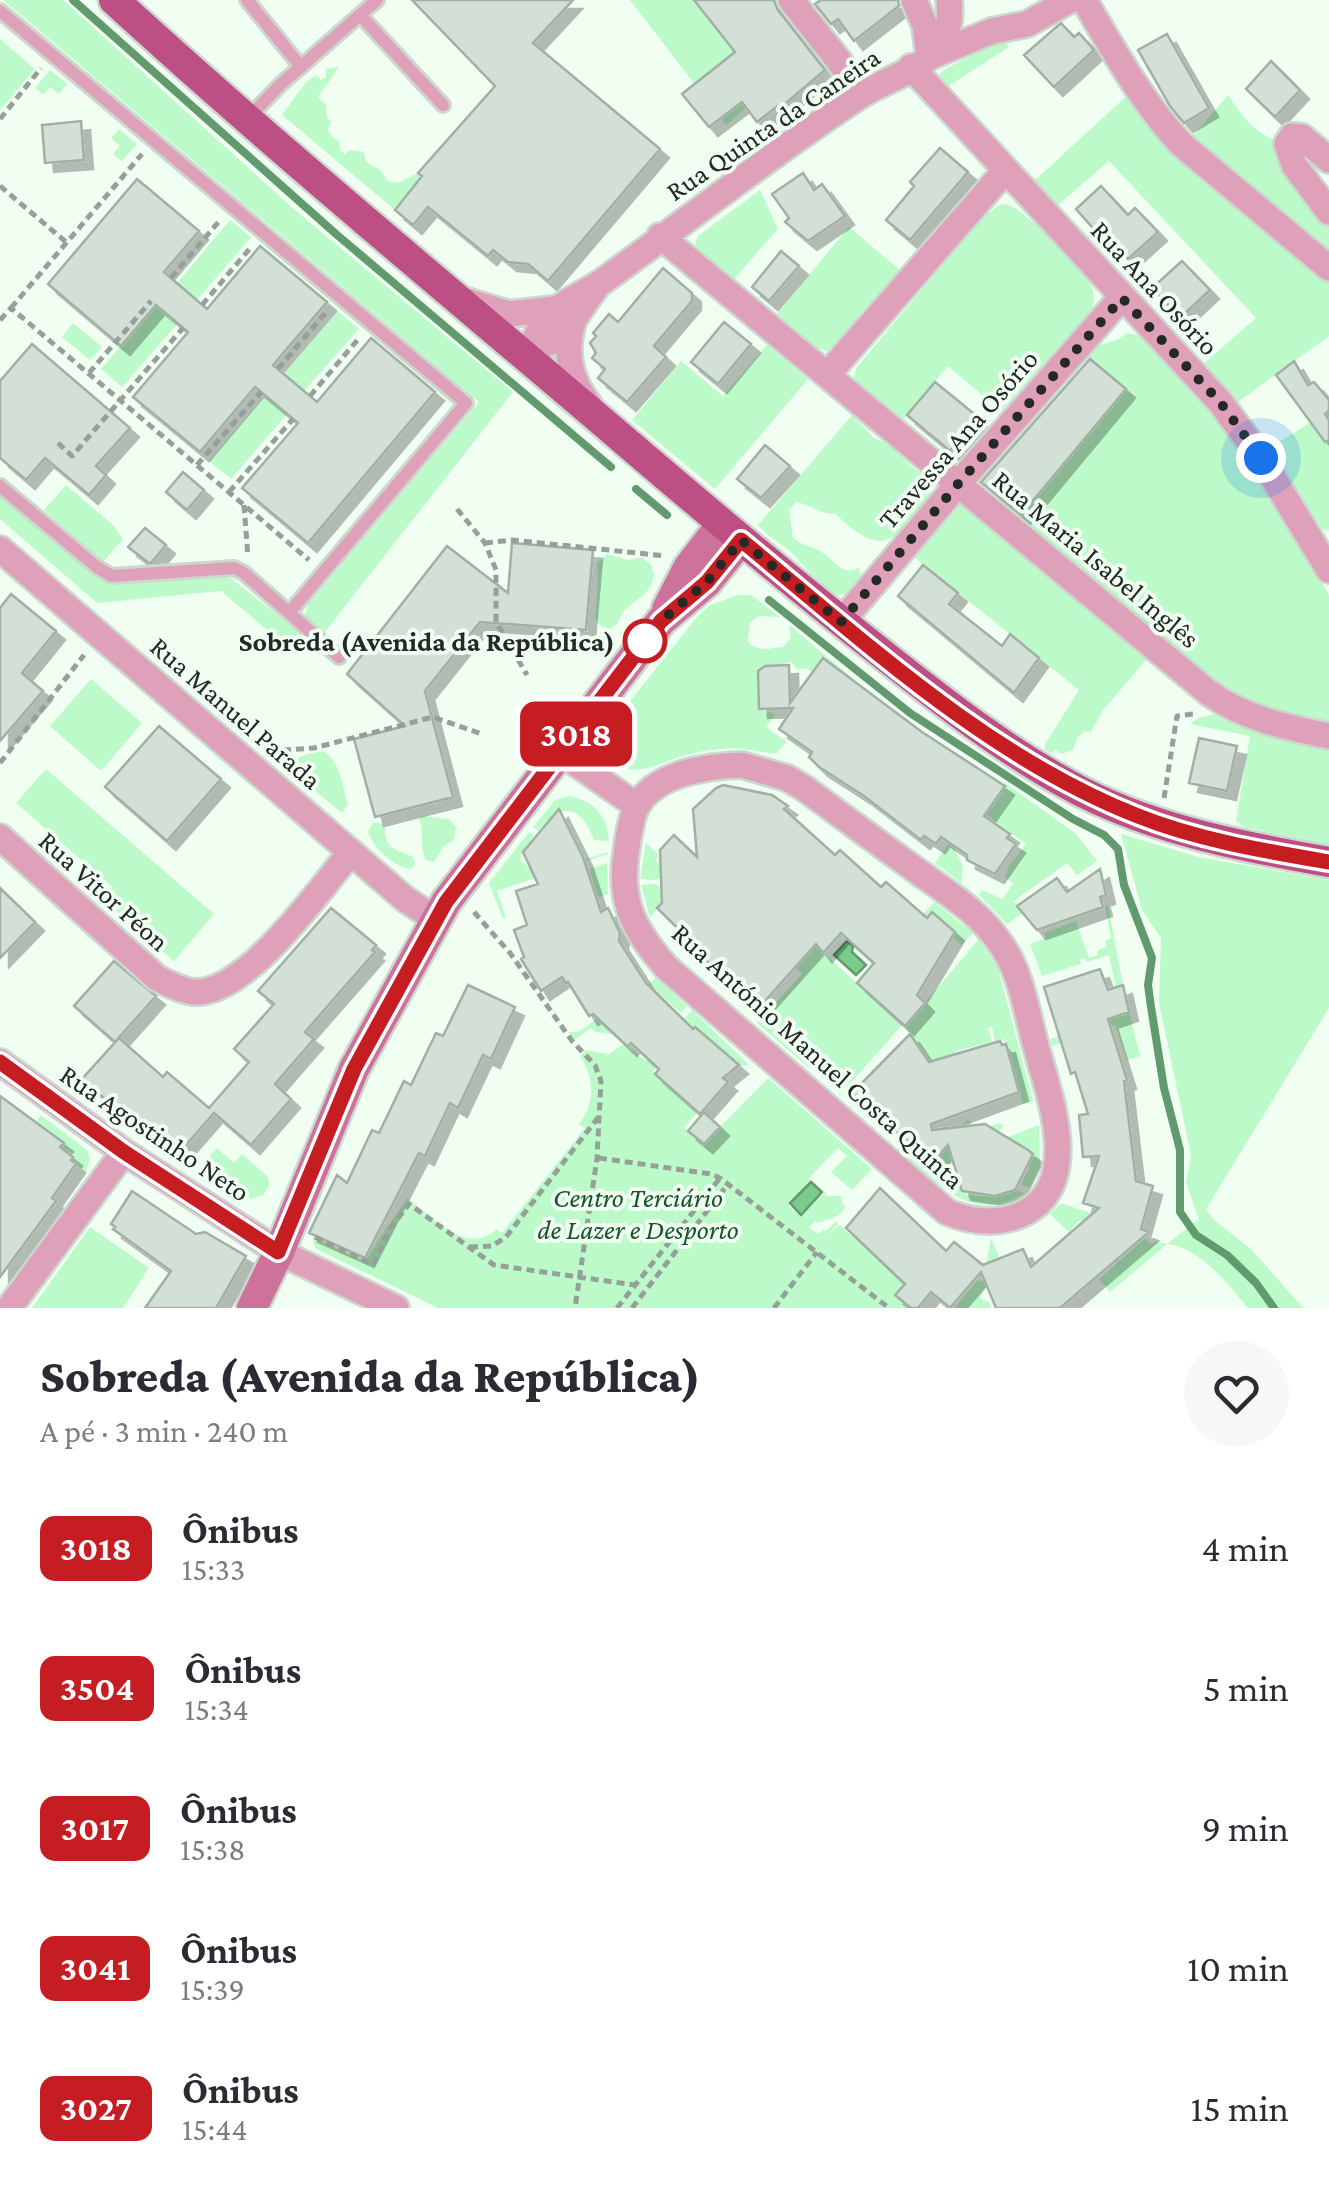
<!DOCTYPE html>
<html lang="pt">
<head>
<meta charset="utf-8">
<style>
  :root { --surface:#fff; --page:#f7f7f7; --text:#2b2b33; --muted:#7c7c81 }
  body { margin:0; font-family:"Crimson Pro",serif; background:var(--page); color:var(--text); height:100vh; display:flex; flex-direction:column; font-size:38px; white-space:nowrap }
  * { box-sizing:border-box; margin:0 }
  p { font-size:32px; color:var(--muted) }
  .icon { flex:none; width:55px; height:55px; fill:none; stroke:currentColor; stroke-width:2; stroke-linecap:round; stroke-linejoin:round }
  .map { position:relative; height:1308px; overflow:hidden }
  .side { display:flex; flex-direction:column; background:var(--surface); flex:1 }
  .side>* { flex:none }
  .badge { padding:0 20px; border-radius:15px; font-size:35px; line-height:65px }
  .you { position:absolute; width:50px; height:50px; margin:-25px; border:8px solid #fff; border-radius:50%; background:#1a73e8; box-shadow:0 0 0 15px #1a73e833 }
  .map>.badge { position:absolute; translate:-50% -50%; box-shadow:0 0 0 5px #fff }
  .round { display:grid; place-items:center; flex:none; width:105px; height:105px; border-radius:52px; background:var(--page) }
  .headline { display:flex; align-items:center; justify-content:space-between; height:170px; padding:0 40px }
  h1 { font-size:48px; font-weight:800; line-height:75px }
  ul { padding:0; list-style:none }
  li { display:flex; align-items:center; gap:30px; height:140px; padding:0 40px }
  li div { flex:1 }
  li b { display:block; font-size:38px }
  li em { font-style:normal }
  li .badge { min-width:110px; font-weight:700; text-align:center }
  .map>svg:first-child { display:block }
  .green { fill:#bcfbc9 }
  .water { fill:#7acb8c; stroke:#609a6d; stroke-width:2.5 }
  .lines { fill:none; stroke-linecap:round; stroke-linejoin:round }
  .stream { stroke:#609a6d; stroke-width:8 }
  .building { fill:#d3e0d5; stroke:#a2afa4; stroke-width:2.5; filter:url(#shadow) }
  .lane-casing { stroke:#ccd8ce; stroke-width:18 }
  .street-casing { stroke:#ccd8ce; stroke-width:30 }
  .secondary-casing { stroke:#ccd8ce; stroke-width:35 }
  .primary-casing { stroke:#ccd8ce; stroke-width:35 }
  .path { stroke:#96a098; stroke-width:5; stroke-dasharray:8 5; stroke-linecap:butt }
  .lane { stroke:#dfa0ba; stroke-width:12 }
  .street { stroke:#dfa0ba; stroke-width:25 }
  .secondary { stroke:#cd729b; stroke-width:30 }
  .primary { stroke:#bd4f85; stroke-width:30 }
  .line-casing { stroke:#fff; stroke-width:22 }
  .line { stroke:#c61d23; stroke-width:15 }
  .walk { stroke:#242925; stroke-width:10; stroke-dasharray:0 18 }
  .stop-dot { fill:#fff; stroke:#c61d23; stroke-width:5 }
  .labels { text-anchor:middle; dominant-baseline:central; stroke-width:8; stroke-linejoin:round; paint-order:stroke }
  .street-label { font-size:28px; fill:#242925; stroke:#f1fff3 }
  .stop-label { font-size:28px; font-weight:bold; fill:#242925; stroke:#f1fff3; text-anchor:end }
  .park-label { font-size:28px; font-style:italic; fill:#19532b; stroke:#f1fff3 }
</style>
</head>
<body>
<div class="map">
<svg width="1329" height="1308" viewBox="0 0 1329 1308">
  <defs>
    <filter id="shadow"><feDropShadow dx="9" dy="9" stdDeviation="0" flood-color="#0004"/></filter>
  </defs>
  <rect width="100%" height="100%" fill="#f1fff3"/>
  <!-- green -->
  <path class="green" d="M3,0H63L295,210L513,392L324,633L305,616L308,605L479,402Z
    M630,0H694L735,52L738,98L746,108L726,125Z
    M0,39L35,69L0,110Z
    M1003,39L1009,47L947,87L940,80V74L945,69Z
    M339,67L318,97L326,105L327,118L331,122L328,130L334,139L339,140L340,149L345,155L350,150L364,152L366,162L380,170L388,181L398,183L418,173L422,176L395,210L282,115L306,82L316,75L321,80L326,77V69Z
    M50,70L67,84L59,94L50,87L43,95L35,88Z
    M1131,92L1245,210L1329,282V336L1238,402L1202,365L1256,318L1109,161L1057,206L1034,181Z
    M1228,95C1242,116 1255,135 1281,142L1329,219V257L1192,137Z
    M119,129L137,144L122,161L113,154L120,146L111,138Z
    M760,190L778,229L733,280L698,252L695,244L698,236Z
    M1006,204C1025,209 1082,267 1091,286C1095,294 1094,301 1092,309L1001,411L948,366L901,422L856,386L854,377L857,367L982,218L999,205Z
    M230,220L251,237L197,300L177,283Z
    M849,227L901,271L838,347L827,351L816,348L776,315Z
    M156,305L178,323L122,387L101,369Z
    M337,311L359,329L304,391L284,374Z
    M73,323L102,347L90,360L62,337Z
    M1127,333L1142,336L1198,392L1247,455L1329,595V727L1228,698L989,497L977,482L1020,517L1125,389L1083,353C1097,342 1113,345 1127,333Z
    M767,345L808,379L715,489L632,420L681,361L723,396Z
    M265,396L287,414L231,479L209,461Z
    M1329,411V529L1324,531L1268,449Z
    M852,415L873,437L891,446L914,469L930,477L932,491C901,538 884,563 836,514C820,514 811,505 796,502L789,510L793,538C804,547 814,546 823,553C837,562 841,576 859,568L862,580L848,593L837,595C820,584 808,571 795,556C784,544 770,540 758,525Z
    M66,485L113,525L123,539L103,562L44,510Z
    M0,495L107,582L125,584L228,576L303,635L291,650L221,591L97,603L0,519Z
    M961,504L1146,660L1103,710L1091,732L1085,731L1077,738L1073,750L1061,754L1056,749L1052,753L1045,750V744L1079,690L913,556Z
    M607,554L628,560L642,557L651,565L654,575C650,595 639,597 626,609C618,617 622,623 610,629L600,626L595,617C597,599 599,583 597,564Z
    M738,595H751L780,617L759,616L750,622L748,641C757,653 770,648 783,647L791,638L789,625L850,676L839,692L806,668L798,670L791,662L760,669V709L775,714L766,727L787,742L775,754C757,751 738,747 720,749C705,750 689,754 674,759C645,769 616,784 608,740L615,720L697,617L710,605Z
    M91,679L142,723L101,771L50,726Z
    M1219,713L1329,744V845L1243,827L1236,821L1250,736L1190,724L1198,718Z
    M323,751C340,761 342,785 348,804L342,813L296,776C285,756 308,754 323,751Z
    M46,769L214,914L174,961L102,900L112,887L16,803Z
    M1005,783L1075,833L1097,861L1077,875L1067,863L1014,901L1022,913L1007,924L979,895L982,890L1003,899L1013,883L1005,878L1009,866L1026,844L974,806Z
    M569,796C594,801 607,815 609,841L594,840C581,805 562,801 538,831L533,827L555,800Z
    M422,816L449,819L456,827L454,840L443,847L434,862L426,860C419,848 425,832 419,819Z
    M373,823H381L385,827C385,851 396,849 413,857L415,863L412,869C396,869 372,847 368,831Z
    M960,827L952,844L963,866L961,883L935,863Z
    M529,832L534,836L523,850L520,860L538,875L608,852V854L497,891L506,918L503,919L489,883Z
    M1121,834L1198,857L1329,880V1008L1206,1209L1213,1219L1251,1249L1303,1308H1248C1228,1284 1199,1247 1167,1244L1110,1292L1099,1279L1145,1238L1151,1244L1156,1241L1167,1244L1199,1219L1186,1183L1191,1155L1159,1003L1161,938L1142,910Z
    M646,843L658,854L656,861L661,867V877L656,880L640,879Z
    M607,863L608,894L598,897L589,869Z
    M656,884L662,888L665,900L650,918L641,885Z
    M934,902L973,933L961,945L932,913L903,1024L839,1096L840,1078L836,1071L808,1067L757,1023L802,974L779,952L735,967L715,986L777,918L815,945L859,985Z
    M1108,905L1123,985L1116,988L1109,955L1087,962L1085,958L1080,960L1081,964L1042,976L1030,944L1046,938L1044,933L1076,921L1089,958L1097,956L1098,950L1106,947L1105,941L1111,938L1105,906Z
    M979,939L998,968L1033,1101L1023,1104L1004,1039L995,1041L992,1027L988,1028L992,1042L956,1051L954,1055L958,1071L937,1073L905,1026Z
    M656,978L687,1006L681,1013L656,991L614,1034L596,1032L591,1028L574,1040L569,1032H578Z
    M692,1010L749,1065L738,1066L695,1027L653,1071L699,1110L684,1128L704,1143L768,1078L872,1169L852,1190L831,1172L847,1156L838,1148L809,1178L811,1181L789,1202V1207L801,1216L826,1191V1196H842V1203L846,1207L838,1216L818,1223L815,1221L809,1227L818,1234L823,1230L826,1231L836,1221L838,1224L828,1235L840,1225L903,1282L941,1242L895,1295L911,1308H438L315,1248L312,1237L364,1262L407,1198C433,1217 466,1257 497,1229L502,1233L585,1128L579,1124C596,1101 594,1080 581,1057L585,1050L609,1054L624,1044L646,1061Z
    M1129,1011L1140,1056L1127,1060L1115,1025L1052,1046L1050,1039Z
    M41,1115L87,1150L90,1158L86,1172L72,1161L75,1156L62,1147L65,1142L37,1121Z
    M968,1119L976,1130L1001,1123L1003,1127L959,1170V1187L967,1194C980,1197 999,1199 1009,1187L1024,1193C974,1228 934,1180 898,1149L906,1141L932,1163Z
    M1039,1125L1040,1167L1029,1188L1021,1184L1029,1169L1028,1150L1003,1139Z
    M217,1148L234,1163L242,1154L268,1177L269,1186L263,1195L251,1199L199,1169Z
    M1061,1203L1096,1215V1219L1078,1221L1069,1232L1050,1214Z
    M90,1227L149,1268L123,1308H32Z
    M991,1238L1000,1259L980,1299L989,1302L991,1308H954L978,1280L983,1282Z"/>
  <!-- water -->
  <path class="water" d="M847,941L853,946L852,952L866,965L856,975L834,955Z
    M811,1182L822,1192L801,1215L790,1203Z"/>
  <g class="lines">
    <!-- stream -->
    <path class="stream" d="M73,0L336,234L611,467
      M636,489L667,515
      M769,600L910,713L1073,819L1104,835L1118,849L1124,885L1152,958L1148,985L1151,1007L1164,1088L1180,1150V1212L1196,1235L1227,1255L1256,1283L1274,1308"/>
  </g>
  <!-- building -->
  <path class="building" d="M412,0H573L533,43L660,149L548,281L528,264L508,262L493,250L488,256L428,207L413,225L395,210L422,176L418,173L495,86Z
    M694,0H774L778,10L825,70L780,108L778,106L757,122L742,102L709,127L682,94L735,52Z
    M821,0H898L899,6L854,41L838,19L831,24L815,4Z
    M1061,23L1074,37L1079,33L1094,50L1054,87L1024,55Z
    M1167,34L1209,108L1184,123L1170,106L1138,50Z
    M1271,61L1300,90L1275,117L1246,89Z
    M81,121L84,160L45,163L42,125Z
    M940,148L968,172L910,240L886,220L914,186L910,182Z
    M803,173L814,190L822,184L845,216L808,241L785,222L789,218L772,194Z
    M137,179L199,231L164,272L207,309L260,246L327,302L273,365L317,402L371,338L435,392L308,543L242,488L298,423L255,387L200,452L133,397L188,332L156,305L121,346L48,284Z
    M1101,186L1128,215L1135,208L1158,232L1128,259L1103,231L1099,235L1076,209Z
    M781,251L799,266L769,301L752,287Z
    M1182,261L1210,290L1180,318L1152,288Z
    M663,268L692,293V301L654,346L666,357L627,402L598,378L605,369L592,358L596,353L590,343L596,336L593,333L609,314L618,322Z
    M724,322L751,344L718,384L691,362Z
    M32,344L130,428L96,466L106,475L89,495L45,458L26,480L0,458V381Z
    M1090,359L1126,389L1021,515L981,482Z
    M1294,361L1308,385L1314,382L1329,400V411L1325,414L1329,420V440L1325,442L1276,375Z
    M935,382L978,417L950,451L907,415Z
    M765,445L790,466L761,498L737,479Z
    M183,472L204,490L187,510L166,492Z
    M145,528L166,545L150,564L128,547Z
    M512,543L593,550L586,630L480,622L425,691L453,797L375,817L354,739L405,726L347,674L447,546L508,593Z
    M923,565L958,593L949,604L1002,646L1010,634L1039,658L1014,693L898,596Z
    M11,594L56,631L22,673L43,691L0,741V608Z
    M823,658L922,732L1005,786L984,816L1010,834L1007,838L1016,844L995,874L967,860V855L941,837L936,844L924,836L921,840L864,796L819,767L809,757L812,752L779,729L793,708L759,709L758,671L765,666L789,665L790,703Z
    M159,726L221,779L167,841L105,787Z
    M1199,738L1237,746L1227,791L1189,783Z
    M723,785L772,795L788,806L784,809L835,855L840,850L881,887L886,882L927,918L932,912L955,932L917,995L925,1003L905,1026L857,983L874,963L841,933L823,953L816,944L756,1011L729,987L732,984L690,946L693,943L657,908L662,903L660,850L674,835L697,857L693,809L716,788Z
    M559,809L583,857L601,912L608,908L620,933L619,941L646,983L693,1029L695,1027L739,1065L723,1078L728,1082L700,1114L655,1074L659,1069L631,1043L628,1047L593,1014L589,1016L568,982L566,983L562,977L541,991L521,959L524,957L514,930L527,925L516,891L538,884L523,852Z
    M1100,869L1106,895L1100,897L1103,907L1037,930L1017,906L1057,878L1067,892Z
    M0,888L35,922L0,958Z
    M331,908L376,945L372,950L375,952L305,1032L314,1039L275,1084L291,1099L251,1145L214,1113L178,1154L131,1113L127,1118L82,1079L119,1038L163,1077L167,1072L209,1108L249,1062L234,1049L274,1004L258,991Z
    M114,961L156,996L115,1042L74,1006Z
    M1100,969L1108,990L1123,985L1129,1012L1108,1019L1127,1080L1124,1081L1136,1181L1153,1186L1141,1229L1149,1232L1060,1308H996L981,1272L950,1308L931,1292L918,1308H911L895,1295L905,1284L846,1228L880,1188L946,1251L954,1242L983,1265L1023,1249L1031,1267L1099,1208L1083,1203L1099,1156L1083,1157L1079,1115L1088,1114L1075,1072L1071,1074L1044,987Z
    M468,985L515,1007L491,1059L483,1055L458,1108L450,1103L425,1156L419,1153L365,1258L309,1233L337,1175L347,1183L372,1130L379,1133L404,1081L411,1085L436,1033L443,1036Z
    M910,1034L929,1062L1000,1041L1002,1045L1006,1044L1019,1092L931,1124L932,1130L985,1124L1028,1150L1033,1154L1015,1190L995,1196L962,1191L948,1145L933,1162L852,1093Z
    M0,1096L64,1143L60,1147L73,1157L71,1160L76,1164L52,1198L56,1201L0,1277Z
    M704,1112L720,1127L704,1144L688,1131Z
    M132,1191L196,1234L205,1232L246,1256L216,1308H145L171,1271L113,1229L115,1227L111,1224Z"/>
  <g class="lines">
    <!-- lane casing -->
    <g class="lane-casing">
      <path id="lane" d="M247,0L301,67
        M0,11L466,403L289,613
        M361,16L443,105
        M247,119L281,84L377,0
        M0,486L98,568L112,576L234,568L244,573L339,657"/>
    </g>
    <!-- street casing -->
    <g class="street-casing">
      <path id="street" d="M791,0L839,61L861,95
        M914,0L925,26L929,57L992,31L1027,24L1070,0
        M1084,0C1114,51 1141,101 1181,144L1329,268
        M911,67L1220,402L1261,458L1329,570
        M1329,160L1302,137L1292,136L1287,144L1294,165L1329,212
        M660,236L1209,693C1246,719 1285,727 1329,736
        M467,301L509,314L554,309
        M573,322C564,354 570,380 590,406
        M526,346C562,351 576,312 595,289
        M547,373C536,360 530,349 538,332C551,305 580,297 603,281C688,220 770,155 858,97C881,81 918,72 936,50C949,35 951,19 949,0
        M827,375L1005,171
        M0,549L405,899L435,919
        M841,622L958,484L1122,297
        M561,753L637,806
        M742,765L787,778L804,788C842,816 881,845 920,873C949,894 980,913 1000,943C1021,972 1026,1009 1035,1043C1048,1093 1086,1186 1020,1215C995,1225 971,1222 947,1212L666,967C631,927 618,899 627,846C629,834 631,818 636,808C654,773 707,766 742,765Z
        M0,837L157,978C168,984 180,990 193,992C246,996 318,891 351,852
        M0,1062L124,1152L279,1252L396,1308
        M9,1308L124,1152"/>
    </g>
    <!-- secondary casing -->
    <g class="secondary-casing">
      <path id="secondary" d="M667,609L688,568L722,524
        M252,1308L279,1252L354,1069L446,902L661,621L707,582L741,540"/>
    </g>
    <!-- primary casing -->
    <g class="primary-casing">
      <path id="primary" d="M114,0C280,152 454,295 625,441C708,512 791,582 876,649C942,701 1007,753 1082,792C1159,831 1245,847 1329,862"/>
    </g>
    <!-- path -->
    <path class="path" d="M0,119L41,68
      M0,186L66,242
      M171,278L221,219
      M202,305L252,246
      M11,308L142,154
      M0,320L11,308L309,560
      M278,369L328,310
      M89,373L151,301
      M310,396L360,337
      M58,443L72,456L183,328
      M197,465L261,392
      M229,492L293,419
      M244,505L248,557
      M457,509L485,543L496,570V622L527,675
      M485,543L512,540L666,556
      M283,750L314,748L433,717L482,734
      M0,763L84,655
      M1164,798L1177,716L1193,714
      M474,912L510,953L572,1041L595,1065L601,1081L597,1158L575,1308
      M599,1158L711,1174L720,1178L889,1308
      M315,1237L373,1265L390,1229L409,1204L494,1265L635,1285
      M470,1247L492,1246L506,1237L600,1115
      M617,1308L720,1178
      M632,1308L728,1184
      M774,1308L817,1252"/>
    <!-- lane -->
    <use href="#lane" class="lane"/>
    <!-- street -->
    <use href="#street" class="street"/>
    <!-- secondary -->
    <use href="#secondary" class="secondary"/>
    <!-- primary -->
    <use href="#primary" class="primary"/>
  </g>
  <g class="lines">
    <!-- line casing -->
    <g class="line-casing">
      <path id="line" d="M0,1062L124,1152L278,1252L354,1069L446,902L661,621L707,582L741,540C864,641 988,757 1138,816C1198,840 1265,851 1329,862"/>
    </g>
    <!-- line -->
    <use href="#line" class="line"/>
    <!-- walk -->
    <path class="walk" d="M645,641L661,621L707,582L741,540L841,622L958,484L1122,298L1220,402L1261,458"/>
  </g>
  <!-- markers -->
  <circle class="stop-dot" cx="645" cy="641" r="20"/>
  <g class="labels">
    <!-- street labels -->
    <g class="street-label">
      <text transform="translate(773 124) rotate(-34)">Rua Quinta da Caneira</text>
      <text transform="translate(1155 288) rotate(47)">Rua Ana Osório</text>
      <text transform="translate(958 439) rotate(-49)">Travessa Ana Osório</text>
      <text transform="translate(1096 559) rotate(40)">Rua Maria Isabel Inglês</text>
      <text transform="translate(236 713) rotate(41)">Rua Manuel Parada</text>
      <text transform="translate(104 891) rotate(42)">Rua Vitor Péon</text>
      <text transform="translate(818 1056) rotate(42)">Rua António Manuel Costa Quinta</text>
      <text transform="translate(155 1133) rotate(34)">Rua Agostinho Neto</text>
    </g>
    <!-- stop labels -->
    <g class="stop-label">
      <text x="615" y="641">Sobreda (Avenida da República)</text>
    </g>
    <!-- park labels -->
    <g class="park-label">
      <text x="638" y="1197">Centro Terciário<tspan x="638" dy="32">de Lazer e Desporto</tspan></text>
    </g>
  </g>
</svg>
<div class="you" style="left:1261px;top:458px"></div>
<b class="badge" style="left:576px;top:734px;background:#c61d23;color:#fff">3018</b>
</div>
<section class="side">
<div class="headline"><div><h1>Sobreda (Avenida da República)</h1><p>A pé · 3 min · 240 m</p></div><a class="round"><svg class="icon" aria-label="heart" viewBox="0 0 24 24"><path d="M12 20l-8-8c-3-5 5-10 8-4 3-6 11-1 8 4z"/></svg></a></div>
<ul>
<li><span class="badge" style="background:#c61d23;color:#fff">3018</span><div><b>Ônibus</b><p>15:33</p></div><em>4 min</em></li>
<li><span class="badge" style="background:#c61d23;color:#fff">3504</span><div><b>Ônibus</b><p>15:34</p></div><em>5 min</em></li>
<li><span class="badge" style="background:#c61d23;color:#fff">3017</span><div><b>Ônibus</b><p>15:38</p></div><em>9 min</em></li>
<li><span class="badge" style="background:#c61d23;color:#fff">3041</span><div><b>Ônibus</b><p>15:39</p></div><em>10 min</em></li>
<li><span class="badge" style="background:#c61d23;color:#fff">3027</span><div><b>Ônibus</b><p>15:44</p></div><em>15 min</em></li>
</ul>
</section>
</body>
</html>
